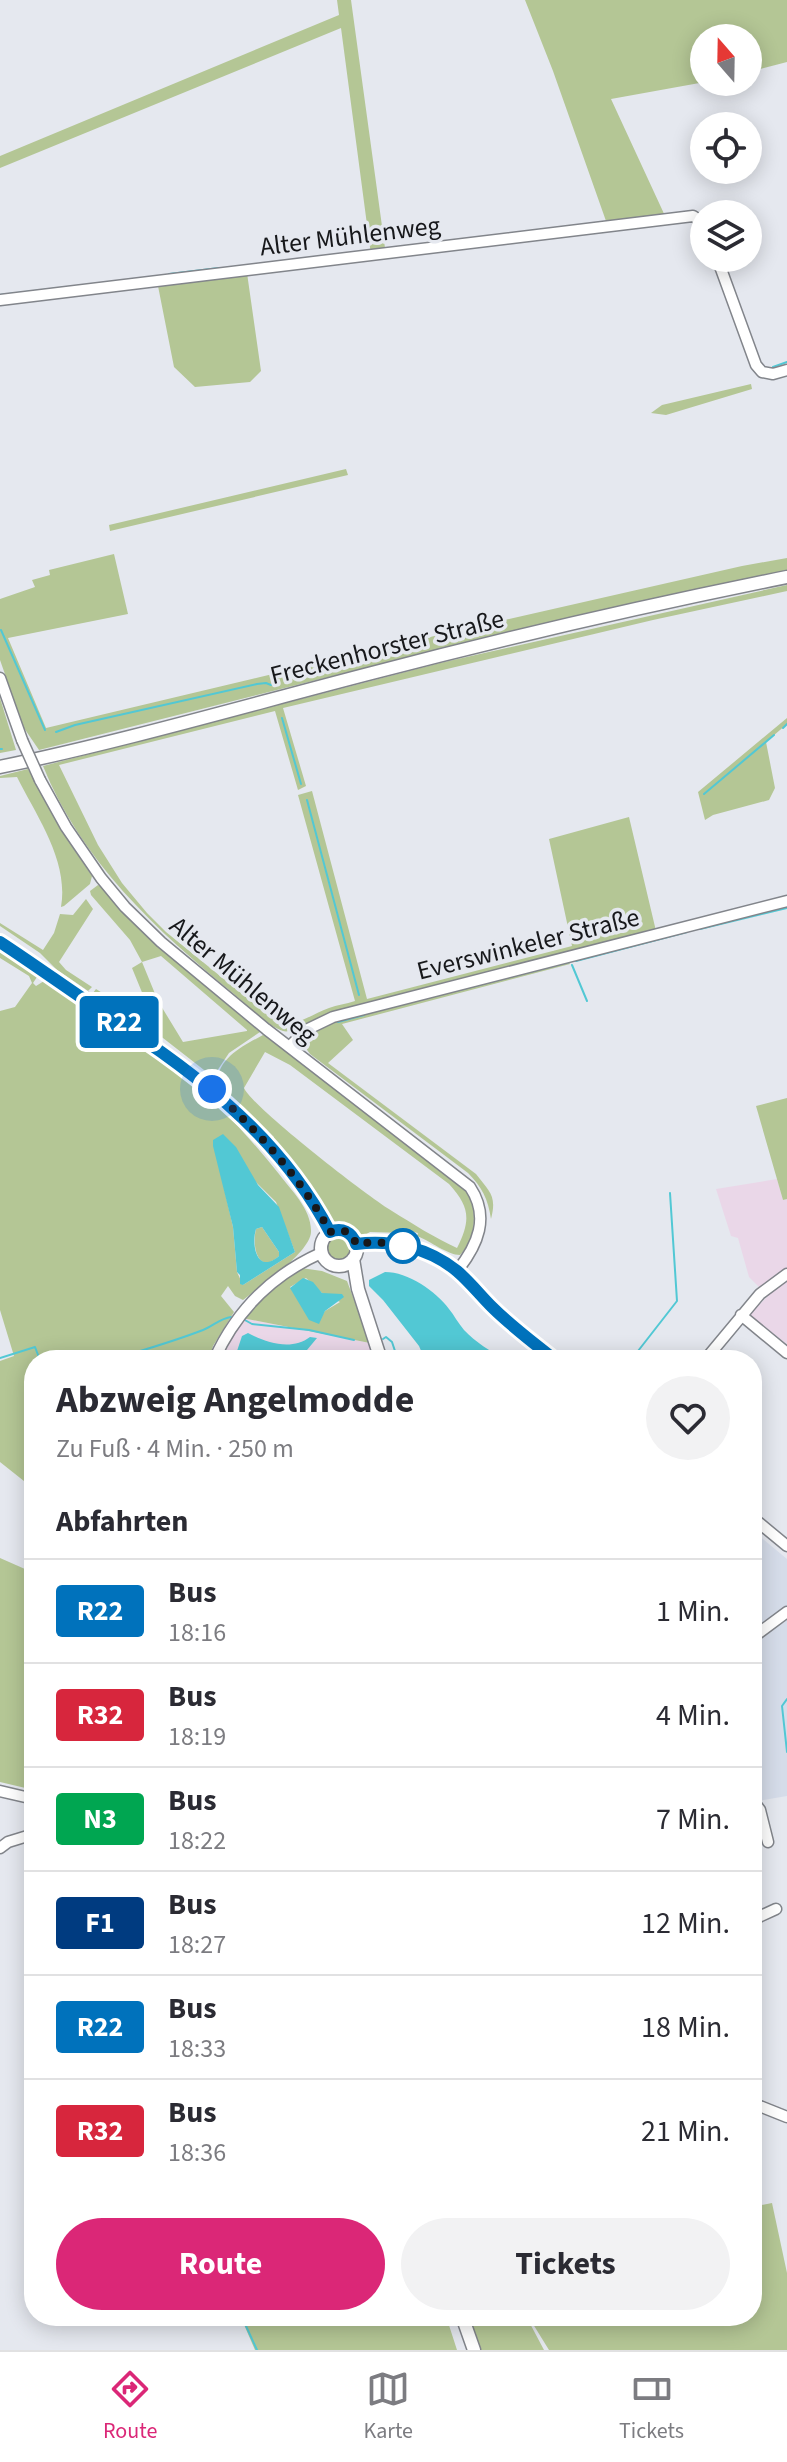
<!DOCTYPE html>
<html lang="de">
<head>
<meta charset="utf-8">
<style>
  :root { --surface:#fff; --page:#f2f2f3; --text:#2b2b33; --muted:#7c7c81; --line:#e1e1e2; --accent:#db2777 }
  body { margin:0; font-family:"Source Sans 3",sans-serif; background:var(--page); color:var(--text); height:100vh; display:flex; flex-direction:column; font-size:30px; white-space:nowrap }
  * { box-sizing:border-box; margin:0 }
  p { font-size:26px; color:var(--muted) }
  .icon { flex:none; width:44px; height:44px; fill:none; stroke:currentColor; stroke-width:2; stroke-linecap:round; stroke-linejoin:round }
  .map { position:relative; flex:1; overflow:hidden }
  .details { position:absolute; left:24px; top:1350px; width:738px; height:976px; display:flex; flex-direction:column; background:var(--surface); border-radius:32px; box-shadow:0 4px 20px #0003 }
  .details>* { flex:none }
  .badge { padding:0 16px; border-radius:6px; font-size:28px; line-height:52px }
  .needle { width:52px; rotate:340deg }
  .buttons { position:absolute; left:690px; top:24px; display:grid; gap:16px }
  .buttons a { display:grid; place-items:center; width:72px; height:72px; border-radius:50%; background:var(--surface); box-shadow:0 4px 20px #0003; font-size:40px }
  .you { position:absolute; width:40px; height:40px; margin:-20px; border:6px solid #fff; border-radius:50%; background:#1a73e8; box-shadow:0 0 0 12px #1a73e833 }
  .map>.badge { position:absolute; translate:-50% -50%; box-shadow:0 0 0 4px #fff }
  h2 { padding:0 32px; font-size:30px; line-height:72px }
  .round { display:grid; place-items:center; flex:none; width:84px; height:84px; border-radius:42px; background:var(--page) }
  .summary { display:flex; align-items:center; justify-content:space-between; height:136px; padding:0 32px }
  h1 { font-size:38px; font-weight:700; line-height:60px }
  .action { display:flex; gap:16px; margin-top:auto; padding:16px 32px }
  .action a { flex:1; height:92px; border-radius:48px; background:var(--accent); color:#fff; font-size:32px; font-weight:700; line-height:92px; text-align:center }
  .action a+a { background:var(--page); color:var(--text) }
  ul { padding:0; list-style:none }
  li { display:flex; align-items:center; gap:24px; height:104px; padding:0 32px; border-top:2px solid var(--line) }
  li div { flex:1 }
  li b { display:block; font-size:30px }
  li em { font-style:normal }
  li .badge { min-width:88px; font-weight:700; text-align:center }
  .menu { display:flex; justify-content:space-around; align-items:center; height:112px; border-top:2px solid var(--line); background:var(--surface); font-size:22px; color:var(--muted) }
  .menu a { display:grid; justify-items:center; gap:4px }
  .menu .current { color:var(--accent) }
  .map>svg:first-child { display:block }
  .built { fill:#d5dce9 }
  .industrial { fill:#ead7e8 }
  .green { fill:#b4c695; fill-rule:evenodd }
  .water { fill:#52c8d4; fill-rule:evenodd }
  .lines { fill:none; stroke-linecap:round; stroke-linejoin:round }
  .stream { stroke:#52c8d4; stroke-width:2 }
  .minor-casing { stroke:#82858b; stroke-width:13 }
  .major-casing { stroke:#82858b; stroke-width:15 }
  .minor { stroke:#fff; stroke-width:10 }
  .major { stroke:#fff; stroke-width:12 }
  .minor-bridge-casing { stroke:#82858b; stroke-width:13; stroke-linecap:butt }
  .minor-bridge { stroke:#fff; stroke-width:10 }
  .line-casing { stroke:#fff; stroke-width:18 }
  .line { stroke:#0072bc; stroke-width:12 }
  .walk { stroke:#17181b; stroke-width:8; stroke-dasharray:0 14.4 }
  .stop-dot { fill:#fff; stroke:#0072bc; stroke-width:4 }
  .labels { text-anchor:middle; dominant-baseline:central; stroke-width:7; stroke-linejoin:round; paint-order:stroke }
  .street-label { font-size:26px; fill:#17181b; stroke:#e5e8ef }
</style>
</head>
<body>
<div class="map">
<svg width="787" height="2350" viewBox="0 0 787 2350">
  <rect width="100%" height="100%" fill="#e5e8ef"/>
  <!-- built -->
  <path class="built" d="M752,1530L787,1559V1796L752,1802Z"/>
  <!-- industrial -->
  <path class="industrial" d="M777,1179L783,1200L787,1199V1344L749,1315L768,1296L749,1277L738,1238L731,1236L716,1189Z
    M242,1318L370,1343L375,1360H221Z"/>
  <!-- green -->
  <path class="green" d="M337,0H351L385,248L606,221L553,71L525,0H787V62L748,72V38H704L705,82L611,99L666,218L371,255L341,28L0,168V156L339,15Z
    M247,273L261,371L250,382L195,387L174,367L158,286Z
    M751,384L752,389L666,415L651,413L662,405Z
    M346,469L348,475L110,531L109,525Z
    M114,554L128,614L8,638L46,728L369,651L742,566L787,558V570L376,665L39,750L24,728L0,660V599L35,587L32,580L50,575L49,570Z
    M787,585V591L653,620L283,708L306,786L298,790L275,711L59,765L98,845L122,883L147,913L166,932L279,1024C298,1026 312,1014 329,1008C337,1005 346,1004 355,1001L298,795L312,791L367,999L572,946L549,839L629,817L656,931L328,1015C317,1019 293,1034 283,1031C269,1027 246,1004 234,994C156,930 81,861 43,766L440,663Z
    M0,698L16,750L0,753Z
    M787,718V724L766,742L775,788L769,800L713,815L705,820L698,792Z
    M28,769L61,830L92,876L90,884L64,906L61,907C69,861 37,817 17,777L0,778V776Z
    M98,885L103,887C150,942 205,986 260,1032L229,1053L213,1077L163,1038L93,993L96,989L140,1017L148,1007L132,968L142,962L130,940L91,895L90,891ZM161,956L247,1030V1031L183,1042L158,1001L142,962Z
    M86,899L93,909L59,962L66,970L92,987L88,991L57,970L40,953L0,926V923L43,950L54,933L60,914L73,915Z
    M0,949L39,974L33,983L36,986L44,981C94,1013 144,1045 190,1082C223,1107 253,1142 279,1174C291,1190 312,1210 311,1232C310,1253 260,1286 243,1300L235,1296L228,1286L221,1296L234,1312L213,1346L209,1360H146L144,1354L127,1360H34V1489L0,1462V1361L14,1356L0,1310V1011L15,1007L32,983L29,976L0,958ZM213,1140L276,1202L295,1252L243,1285L237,1272L233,1227Z
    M568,960L570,964L342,1024L353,1040L328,1063L476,1174C490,1192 497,1196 491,1219C488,1199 482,1187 468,1173L310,1054L305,1047L308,1036L325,1024Z
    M263,1035L271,1038L463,1187C479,1207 477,1237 460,1255C448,1255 430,1241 417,1236L418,1233L406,1230L404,1233L370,1232L363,1236C353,1233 346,1227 335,1225L278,1149L273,1142L274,1137L217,1082C219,1057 243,1046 263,1035ZM265,1052L290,1065L449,1184C470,1207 471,1220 457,1248C435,1238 413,1224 392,1211C368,1197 252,1107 244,1088Z
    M787,1098V1199L783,1200L756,1106Z
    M262,1227L279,1252V1256C257,1276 252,1245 256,1229Z
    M325 1248a14 14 0 1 1 28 0a14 14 0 1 1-28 0Z
    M301,1268L322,1271L347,1281L370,1343L242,1318L273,1287ZM306,1278L322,1293L340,1302L325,1311L323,1314L302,1306L290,1287Z
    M0,1558L34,1573V1790L0,1782Z
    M772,2203L787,2273V2350H549L528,2316H752V2207Z
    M250,2316H446L457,2350H255L242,2320Z
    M468,2316H526L544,2350H481Z"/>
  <!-- water -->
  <path class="water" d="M223,1134L236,1147L258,1185L279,1207L295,1252L243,1285L240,1284V1275L237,1272L233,1227L213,1146V1140ZM262,1227L279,1252V1256C257,1275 251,1245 256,1229Z
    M385,1272C408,1272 436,1291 449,1309C454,1315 458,1323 464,1330C476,1343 490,1350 504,1360H425L419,1346L383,1300L369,1286V1280Z
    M303,1278L313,1282L322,1293L342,1294L344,1297L325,1311L319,1324L309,1320L290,1288Z
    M248,1333C266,1343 292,1351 310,1337L317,1338L307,1350L304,1360H234L242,1336Z"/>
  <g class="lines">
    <!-- stream -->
    <path class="stream" d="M169,274L219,268
      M0,295L119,281
      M773,367L787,362
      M1,630L45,730
      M282,718L301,784
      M783,728L787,724
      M56,732L75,725L257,684L266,683L271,685
      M0,749H2
      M704,794L774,735
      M307,800L359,995
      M700,929L787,908
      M576,961L687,932
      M572,965L587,1001
      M455,991L569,962
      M364,1014L446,993
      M338,1022L364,1015
      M243,1319L252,1324L309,1330L354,1340
      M383,1339L386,1337L392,1342L398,1360
      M0,1358L35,1347L40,1360
      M110,1360C141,1351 172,1342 203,1330C213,1326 221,1318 231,1317
      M631,1360L677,1301L670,1193
      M787,1699L782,1706L787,1752
      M752,1928L754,1927
      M257,2350L246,2326L261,2316"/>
    <!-- minor casing -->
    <g class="minor-casing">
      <path id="minor" d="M717,258L756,365L762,372L773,374L787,370
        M0,300L693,216L704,223
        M0,678L22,740
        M40,780L66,827L101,878L125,907L161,942L266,1029L470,1187C490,1217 478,1245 457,1271
        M289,1047L306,1030L333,1017L787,901
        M356,1244C391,1239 430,1248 457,1271C470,1282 480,1295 492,1307C511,1326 534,1343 555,1360
        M741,1315L787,1353
        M214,1360C236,1311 272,1275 321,1253
        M705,1360L760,1294L787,1274
        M752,1517L787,1546
        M752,1638L787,1612
        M0,1791L34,1799
        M752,1805L757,1806L760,1810L768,1842
        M0,1848L8,1842L34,1834
        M752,1920L776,1909
        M752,2103L787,2117"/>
    </g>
    <!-- major casing -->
    <g class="major-casing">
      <path id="major" d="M0,767C125,741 248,705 372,673C509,637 648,605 787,577
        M0,942C122,1024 257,1099 330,1232
        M321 1248a18 18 0 1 1 36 0a18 18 0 1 1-36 0Z
        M353,1259L358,1289L381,1360
        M462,2316L474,2350"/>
    </g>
    <!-- minor -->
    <use href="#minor" class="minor"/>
    <!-- major -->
    <use href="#major" class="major"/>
    <!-- minor-bridge casing -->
    <g class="minor-bridge-casing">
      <path id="minor-bridge" d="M22,740L40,780"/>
    </g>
    <!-- minor-bridge -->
    <use href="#minor-bridge" class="minor-bridge"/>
  </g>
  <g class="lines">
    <!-- line casing -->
    <g class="line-casing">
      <path id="line" d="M0,942C29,961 57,981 85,1000C182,1065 274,1125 330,1232C342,1227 352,1232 356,1244C391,1239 429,1248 457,1271C470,1282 480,1295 492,1307C511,1326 534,1343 555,1360"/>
    </g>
    <!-- line -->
    <use href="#line" class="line"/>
    <!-- walk -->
    <path class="walk" d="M212,1089C257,1131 301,1177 330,1232C342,1227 352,1232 356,1244L376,1242L403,1246"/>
  </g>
  <!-- markers -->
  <circle class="stop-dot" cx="403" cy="1246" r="16"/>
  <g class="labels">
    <!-- street labels -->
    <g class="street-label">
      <text transform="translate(350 236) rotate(-7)">Alter Mühlenweg</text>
      <text transform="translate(387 647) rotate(-14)">Freckenhorster Straße</text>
      <text transform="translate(528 944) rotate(-14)">Everswinkeler Straße</text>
      <text transform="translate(243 980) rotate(40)">Alter Mühlenweg</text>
    </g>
  </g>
</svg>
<div class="buttons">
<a><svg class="needle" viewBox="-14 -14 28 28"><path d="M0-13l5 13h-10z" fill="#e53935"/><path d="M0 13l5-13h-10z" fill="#7c7c81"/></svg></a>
<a><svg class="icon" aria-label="locate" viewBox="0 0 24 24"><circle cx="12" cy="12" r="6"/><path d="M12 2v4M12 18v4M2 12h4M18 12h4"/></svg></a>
<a><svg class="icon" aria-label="layers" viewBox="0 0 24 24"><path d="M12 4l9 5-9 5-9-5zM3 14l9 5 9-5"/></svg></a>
</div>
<div class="you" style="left:212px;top:1089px"></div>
<b class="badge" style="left:119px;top:1022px;background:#0072bc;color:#fff">R22</b>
<section class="details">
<div class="summary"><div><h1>Abzweig Angelmodde</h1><p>Zu Fuß · 4 Min. · 250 m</p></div><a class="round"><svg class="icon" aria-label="heart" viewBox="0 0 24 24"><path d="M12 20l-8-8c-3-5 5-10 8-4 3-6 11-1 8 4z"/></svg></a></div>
<h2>Abfahrten</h2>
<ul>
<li><span class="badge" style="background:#0072bc;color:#fff">R22</span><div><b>Bus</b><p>18:16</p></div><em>1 Min.</em></li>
<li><span class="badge" style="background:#d7263d;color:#fff">R32</span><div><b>Bus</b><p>18:19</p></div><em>4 Min.</em></li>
<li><span class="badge" style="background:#00a651;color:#fff">N3</span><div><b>Bus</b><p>18:22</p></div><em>7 Min.</em></li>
<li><span class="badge" style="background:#003b80;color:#fff">F1</span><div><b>Bus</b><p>18:27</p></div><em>12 Min.</em></li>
<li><span class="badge" style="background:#0072bc;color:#fff">R22</span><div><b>Bus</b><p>18:33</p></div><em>18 Min.</em></li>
<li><span class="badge" style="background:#d7263d;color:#fff">R32</span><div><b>Bus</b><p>18:36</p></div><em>21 Min.</em></li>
</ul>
<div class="action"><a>Route</a><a>Tickets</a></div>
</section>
</div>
<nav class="menu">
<a class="current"><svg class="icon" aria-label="directions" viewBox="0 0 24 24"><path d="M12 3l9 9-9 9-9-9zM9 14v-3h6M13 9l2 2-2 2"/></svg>Route</a>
<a><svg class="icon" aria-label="map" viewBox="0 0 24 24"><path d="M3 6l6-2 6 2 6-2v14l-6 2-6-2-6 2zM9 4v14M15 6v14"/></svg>Karte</a>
<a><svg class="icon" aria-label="tickets" viewBox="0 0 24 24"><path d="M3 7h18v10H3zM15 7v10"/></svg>Tickets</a>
</nav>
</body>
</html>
